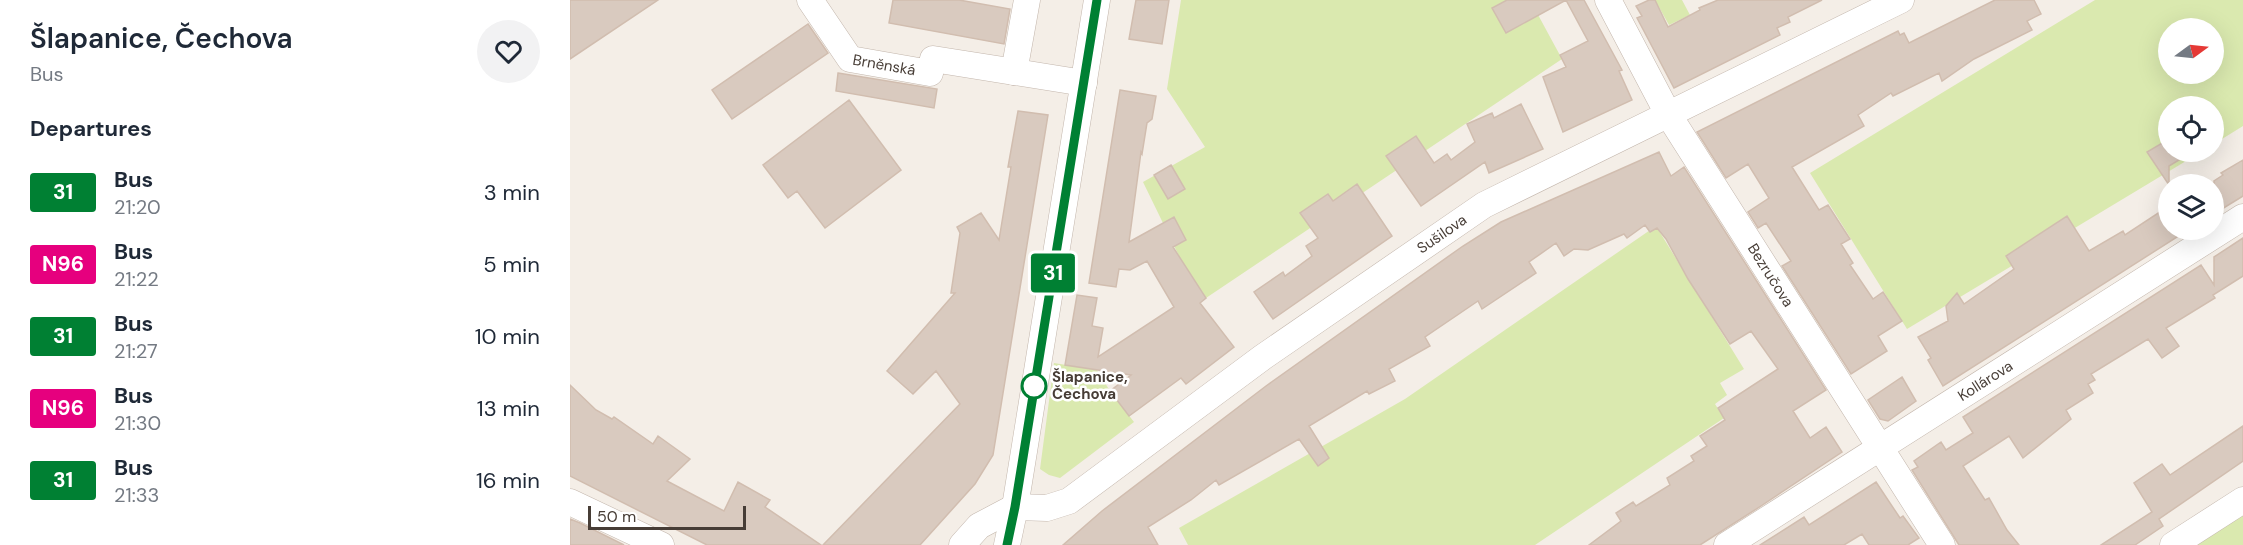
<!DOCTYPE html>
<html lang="en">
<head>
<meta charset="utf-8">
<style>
  :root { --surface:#fff; --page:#f2f2f3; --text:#1f2937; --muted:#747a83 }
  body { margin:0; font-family:"DM Sans",sans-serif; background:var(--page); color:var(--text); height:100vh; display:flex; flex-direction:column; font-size:22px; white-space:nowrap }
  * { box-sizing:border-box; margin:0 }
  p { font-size:20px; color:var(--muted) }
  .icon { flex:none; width:33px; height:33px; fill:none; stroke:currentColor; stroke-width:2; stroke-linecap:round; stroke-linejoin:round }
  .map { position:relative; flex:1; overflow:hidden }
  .drawer { display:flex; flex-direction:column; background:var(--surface); width:570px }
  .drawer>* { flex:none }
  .badge { padding:0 12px; border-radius:4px; font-size:21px; line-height:39px }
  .needle { width:39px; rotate:75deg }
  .fabs { position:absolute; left:1588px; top:18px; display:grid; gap:12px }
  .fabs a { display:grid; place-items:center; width:66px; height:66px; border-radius:50%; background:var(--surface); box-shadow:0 6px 24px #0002; font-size:30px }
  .scale { position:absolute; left:18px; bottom:15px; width:158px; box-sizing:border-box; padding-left:6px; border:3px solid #473d36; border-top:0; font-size:16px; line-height:21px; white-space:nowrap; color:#473d36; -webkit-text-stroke:4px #fff; paint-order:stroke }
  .map>.badge { position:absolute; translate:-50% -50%; box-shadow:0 0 0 3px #fff }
  h2 { padding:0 30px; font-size:22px; line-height:54px }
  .round { display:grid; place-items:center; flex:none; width:63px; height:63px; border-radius:32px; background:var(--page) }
  .summary { display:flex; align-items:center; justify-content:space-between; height:102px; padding:0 30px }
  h1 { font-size:28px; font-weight:600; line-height:45px }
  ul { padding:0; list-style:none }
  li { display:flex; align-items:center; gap:18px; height:72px; padding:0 30px }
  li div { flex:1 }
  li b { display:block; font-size:22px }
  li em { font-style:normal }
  li .badge { min-width:66px; font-weight:700; text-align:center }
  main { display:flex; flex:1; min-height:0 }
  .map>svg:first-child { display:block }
  .green { fill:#dae9af; fill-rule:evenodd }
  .building { fill:#d9cabf; stroke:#d1bdaf; stroke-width:1.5 }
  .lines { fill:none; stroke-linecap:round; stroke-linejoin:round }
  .minor-casing { stroke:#c3b6ac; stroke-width:27 }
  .minor { stroke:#fff; stroke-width:26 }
  .line-casing { stroke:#fff; stroke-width:14 }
  .line { stroke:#008033; stroke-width:9 }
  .stop-dot { fill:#fff; stroke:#008033; stroke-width:3 }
  .labels { text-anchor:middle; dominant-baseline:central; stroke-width:5; stroke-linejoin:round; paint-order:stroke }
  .street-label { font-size:15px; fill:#473d36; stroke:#fff }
  .stop-label { font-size:15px; font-weight:bold; fill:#473d36; stroke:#fff; text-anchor:start }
</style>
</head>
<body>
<main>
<section class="drawer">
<div class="summary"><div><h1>Šlapanice, Čechova</h1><p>Bus</p></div><a class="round"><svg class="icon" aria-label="heart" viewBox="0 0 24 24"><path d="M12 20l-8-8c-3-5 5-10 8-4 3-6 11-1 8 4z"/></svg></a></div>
<h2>Departures</h2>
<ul>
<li><span class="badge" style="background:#008033;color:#fff">31</span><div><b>Bus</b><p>21:20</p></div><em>3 min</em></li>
<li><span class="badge" style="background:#e6007e;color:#fff">N96</span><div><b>Bus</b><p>21:22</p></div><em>5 min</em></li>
<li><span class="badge" style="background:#008033;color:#fff">31</span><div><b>Bus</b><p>21:27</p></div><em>10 min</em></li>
<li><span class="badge" style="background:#e6007e;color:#fff">N96</span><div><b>Bus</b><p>21:30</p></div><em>13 min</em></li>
<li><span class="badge" style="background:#008033;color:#fff">31</span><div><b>Bus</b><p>21:33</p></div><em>16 min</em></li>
</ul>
</section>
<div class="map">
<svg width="1673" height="545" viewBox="0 0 1673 545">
  <rect width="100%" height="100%" fill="#f4eee7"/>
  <!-- green -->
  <path class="green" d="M611,0H960L992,59L636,298L610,258L573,182L635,147L597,89Z
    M1085,0H1112L1120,15L1099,25Z
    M1525,0H1673V126L1644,144V106H1599V152H1631L1337,329L1240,173ZM1599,28H1644V74H1599Z
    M1086,226L1174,369L1150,383L1157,395L1145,404L1154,418L965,545H618L609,528L835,399Z
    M484,363L527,370L540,391L564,422L490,478L479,475L470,469Z
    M1673,513V545H1625Z"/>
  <!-- building -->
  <path class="building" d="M0,0H88L0,59Z
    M323,0H389L440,9L434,44L319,23Z
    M566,0H599L592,44L559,39Z
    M937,0H996L936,33L922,8Z
    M996,0H1014L1052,70L1049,71L1062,100L993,132L973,77L996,67L990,55L1018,41Z
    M1079,0H1085L1098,27L1130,10L1129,8L1148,0H1252L1218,17L1220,22L1207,28L1210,35L1104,88L1067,18L1072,16L1066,6Z
    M1425,0H1464L1471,14L1457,21L1462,30L1404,59L1372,81L1369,73L1323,96L1321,93L1288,115L1294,126L1222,167L1249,210L1258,205L1280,239L1271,244L1283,263L1280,265L1303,299L1313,292L1332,321L1308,336L1317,351L1281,374L1212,266L1221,261L1196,223L1188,228L1178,212L1199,198L1178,164L1156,178L1127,132L1328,31L1330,35L1334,33L1339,43Z
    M238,24L258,53L162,119L142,90Z
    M268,73L367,89L364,108L266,91Z
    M550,90L586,96L582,119L577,123L572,154L571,152L559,242L604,217L616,240L603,247L636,298L630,303L664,347L616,384L611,378L559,416L540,391L561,375L495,365L507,295L527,298L522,326L533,328L528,357L604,307L577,261L560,270L549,269L546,287L519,283Z
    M279,100L331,170L255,228L227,191L218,198L193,165Z
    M951,104L973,149L919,173L915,162L851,206L816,156L846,136L864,163L877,154L881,160L905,142L897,124L922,113L924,118Z
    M448,111L478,115L423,455L405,484L350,545H253L390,404L366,371L343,394L317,371L385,293H381L390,233L387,227L411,213L429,240L441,167H438Z
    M1599,139V152H1622L1599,166V185L1577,152Z
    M1089,152L1101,176L1114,167L1256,390L1223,411L1240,438L1256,427L1272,452L1191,506L1130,545H1019L1051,521L1046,513L1063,502L1066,506L1100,485L1097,478L1124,461L1121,456L1137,446L1130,436L1155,420L1148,408L1208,369L1181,331L1160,344L1118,279L1096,239L1087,228L1080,232L1075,225L1057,238L1054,234L1018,250L1004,249L994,256L986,243L959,262L966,273L912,309L908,301L855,337L860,346L819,369L825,381L799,394L797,391L739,426L759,458L748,466L729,439L649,485L646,480L621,500L578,527L588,545H493L532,511L696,386L893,246L931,222Z
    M1673,160V196L1644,214V181L1653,175L1651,173Z
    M601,165L615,189L598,199L584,175Z
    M787,184L822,236L703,319L684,292L713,272L715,276L742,256L736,246L748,238L730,213L758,194L763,201Z
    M1599,206V230H1618L1373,386L1358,360L1361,358L1348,337L1378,321L1376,306L1387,293L1394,304L1444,269L1436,256L1497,216L1519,251L1553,231L1555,235Z
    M1673,238V276L1643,295L1645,298L1596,328L1609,346L1592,358L1578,339L1521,374L1525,380L1518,384L1523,393L1496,410L1501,419L1453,458L1439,436L1393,466L1415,500L1419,498L1437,530L1449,545H1389L1342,470L1348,467L1344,461L1371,442L1376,450L1403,433L1393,417L1631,265L1644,285V257Z
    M1332,377L1346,401L1318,421L1310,419L1298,400Z
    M0,385L26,410L42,419L44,417L83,444L88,436L120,459L97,481L154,511L168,482L200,500L195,507L251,545H137L0,476Z
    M1673,426V461L1589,519L1593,526L1565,545H1531L1582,512L1564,483L1592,464L1600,475Z
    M1306,482L1330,518L1333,516L1349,538L1338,545H1299L1292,534L1274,545H1190L1234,517L1239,525Z
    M0,519L10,523L54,545H0Z"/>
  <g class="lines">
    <!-- minor casing -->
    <g class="minor-casing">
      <g id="minor">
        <path id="s1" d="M240,0L280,59L360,73L363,59L514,83"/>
        <path id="s2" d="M1038,0L1098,114L1372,545"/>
        <path d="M444,72L457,0"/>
        <path d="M0,502L91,545"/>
        <path id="s3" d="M392,545L409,526L445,507L477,508L499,501L693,357L914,205L1331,0"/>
        <path d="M437,545L445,507L527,0"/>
        <path id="s4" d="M1157,545L1673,217"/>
        <path d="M1603,545L1673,500"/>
      </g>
    </g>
    <!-- minor -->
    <use href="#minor" class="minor"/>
  </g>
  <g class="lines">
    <!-- line casing -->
    <g class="line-casing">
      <path id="line" d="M437,545L445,507L527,0"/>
    </g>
    <!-- line -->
    <use href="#line" class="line"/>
  </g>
  <!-- markers -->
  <circle class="stop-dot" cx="464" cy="386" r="12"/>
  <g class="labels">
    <!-- street labels -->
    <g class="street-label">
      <text stroke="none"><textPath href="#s1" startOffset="106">Brněnská</textPath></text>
      <text stroke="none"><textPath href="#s3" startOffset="580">Sušilova</textPath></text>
      <text stroke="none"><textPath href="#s2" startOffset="320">Bezručova</textPath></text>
      <text stroke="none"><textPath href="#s4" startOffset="306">Kollárova</textPath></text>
    </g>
    <!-- stop labels -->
    <g class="stop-label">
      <text x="482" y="377">Šlapanice,<tspan x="482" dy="17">Čechova</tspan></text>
    </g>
  </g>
</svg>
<div class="fabs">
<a><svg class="needle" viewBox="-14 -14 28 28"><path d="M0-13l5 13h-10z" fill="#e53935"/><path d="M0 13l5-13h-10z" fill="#747a83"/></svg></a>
<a><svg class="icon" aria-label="locate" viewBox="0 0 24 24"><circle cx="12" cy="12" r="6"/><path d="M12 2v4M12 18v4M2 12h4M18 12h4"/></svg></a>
<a><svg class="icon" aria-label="layers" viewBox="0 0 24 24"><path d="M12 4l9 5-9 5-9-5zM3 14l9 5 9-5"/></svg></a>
</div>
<div class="scale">50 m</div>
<b class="badge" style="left:483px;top:273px;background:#008033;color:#fff">31</b>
</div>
</main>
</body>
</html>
